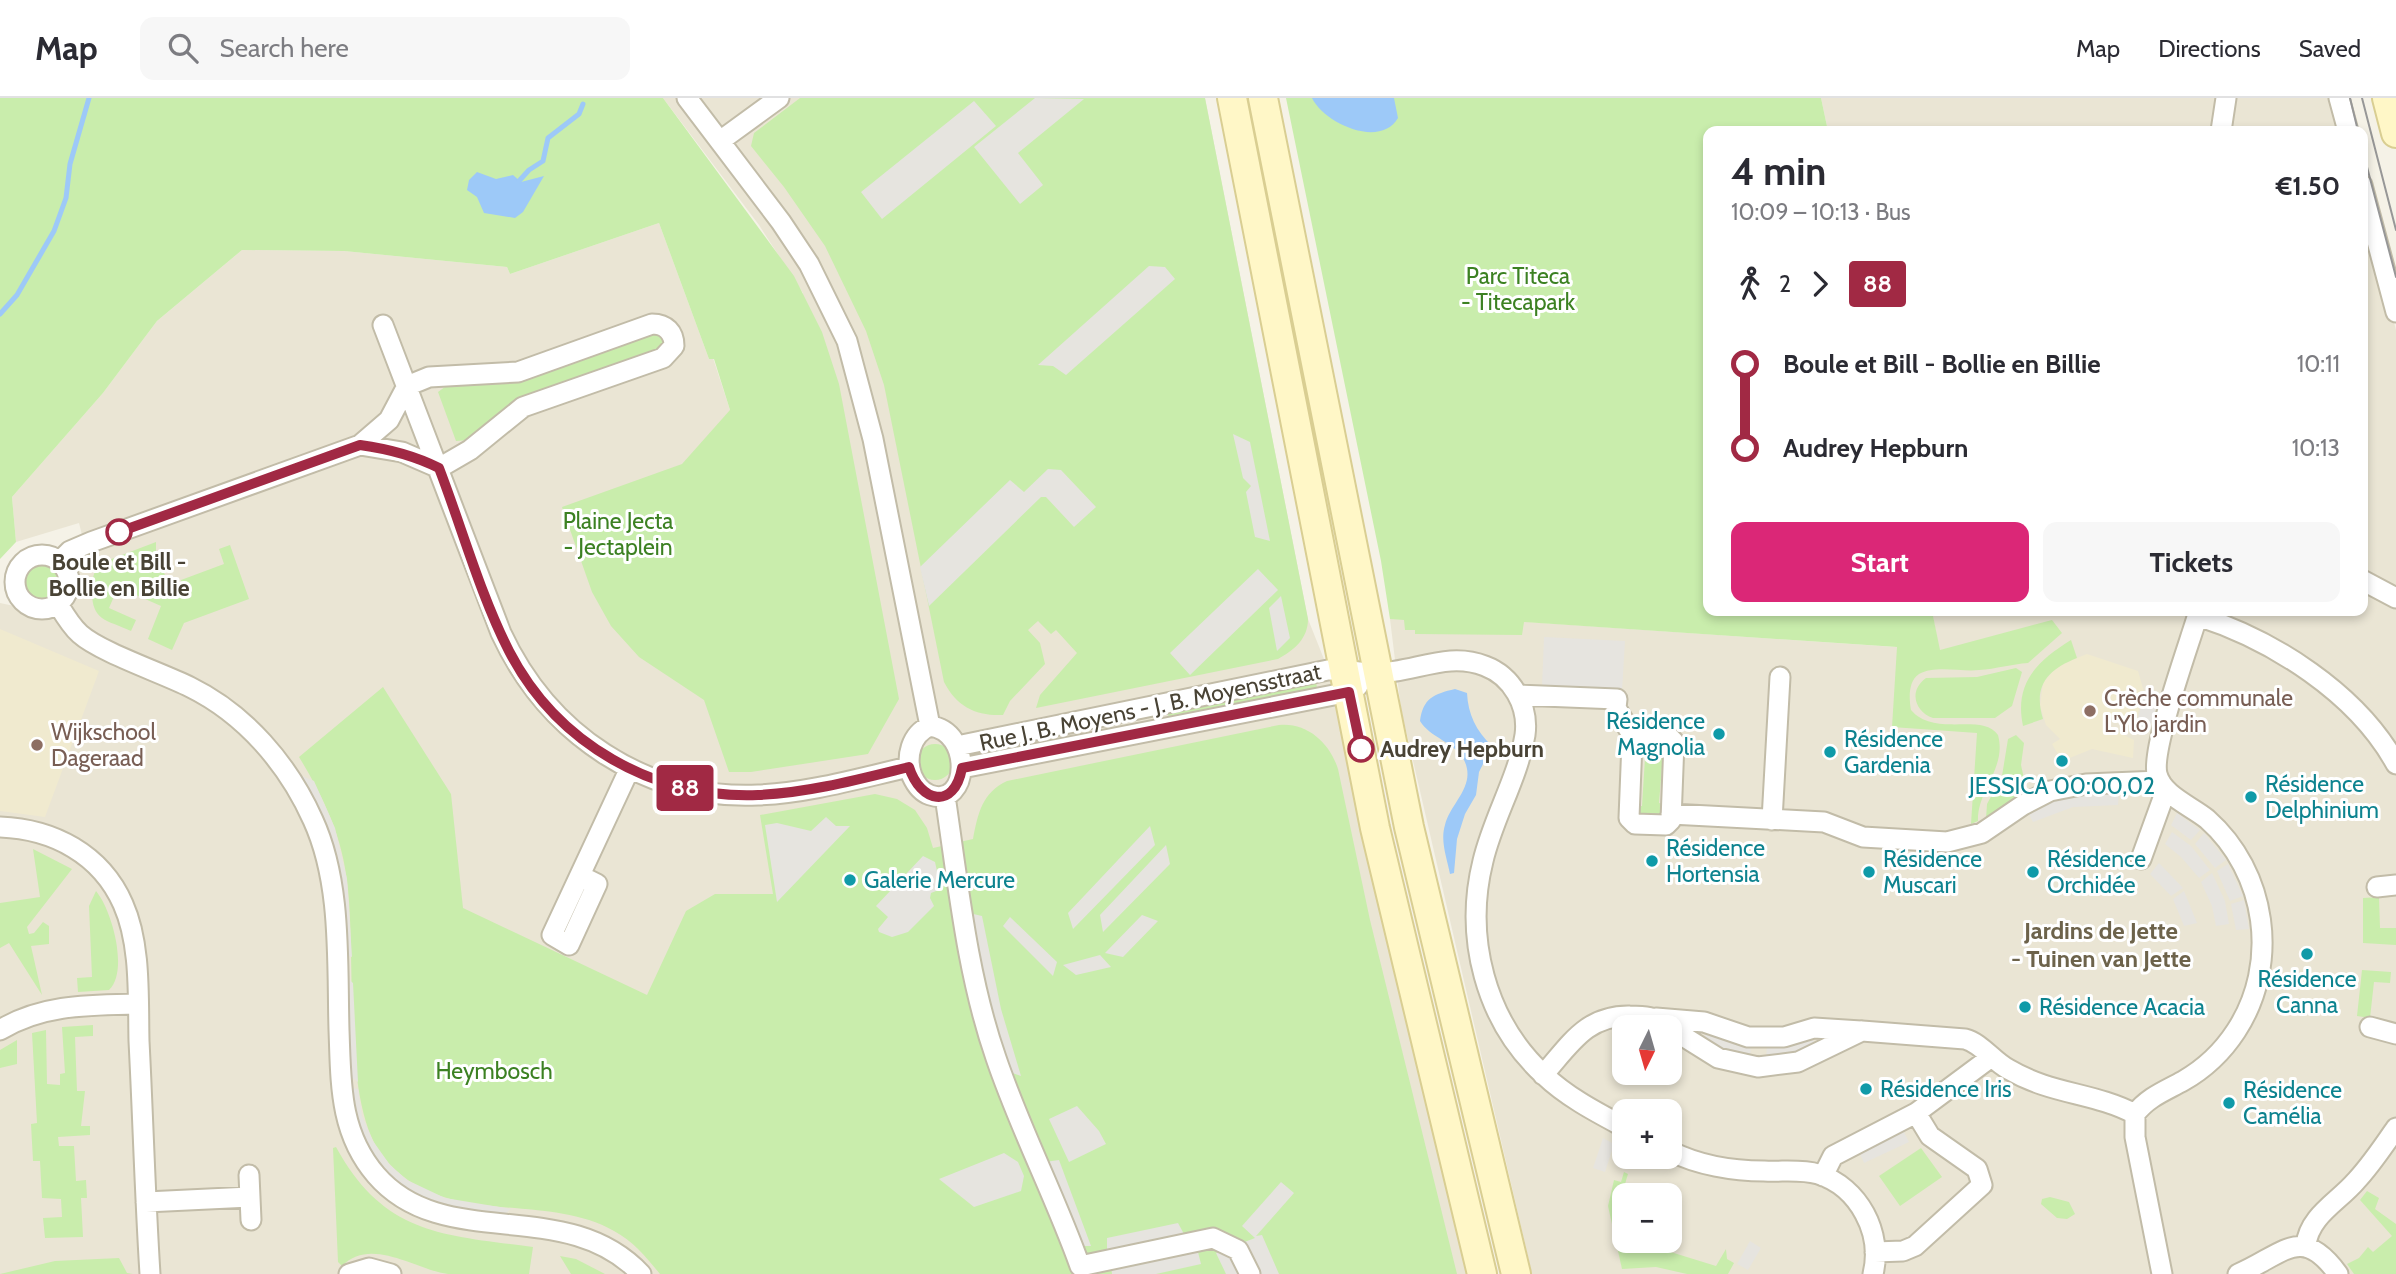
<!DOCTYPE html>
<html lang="en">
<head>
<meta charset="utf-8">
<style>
  :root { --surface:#fff; --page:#f7f7f7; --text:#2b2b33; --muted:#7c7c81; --line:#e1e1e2; --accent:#db2777 }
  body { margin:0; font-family:Cabin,sans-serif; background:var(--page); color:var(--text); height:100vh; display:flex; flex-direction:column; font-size:26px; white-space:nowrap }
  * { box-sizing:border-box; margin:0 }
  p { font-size:23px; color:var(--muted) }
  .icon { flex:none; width:38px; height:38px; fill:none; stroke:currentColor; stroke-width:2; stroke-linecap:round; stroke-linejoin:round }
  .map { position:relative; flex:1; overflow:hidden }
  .panel { position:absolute; left:1703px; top:28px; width:665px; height:490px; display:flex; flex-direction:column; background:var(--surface); border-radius:14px; box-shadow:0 4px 10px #0003 }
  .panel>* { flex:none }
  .badge { padding:0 14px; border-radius:5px; font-size:24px; line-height:46px }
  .needle { width:46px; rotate:185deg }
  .controls { position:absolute; left:1612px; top:917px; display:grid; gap:14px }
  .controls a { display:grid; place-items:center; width:70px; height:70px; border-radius:14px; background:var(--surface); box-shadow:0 4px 10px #0003; font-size:35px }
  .map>.badge { position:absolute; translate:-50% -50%; box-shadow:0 0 0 4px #fff }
  .legs { display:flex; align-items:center; gap:10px; height:77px; padding:0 28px; font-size:23px }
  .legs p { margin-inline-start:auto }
  .head { display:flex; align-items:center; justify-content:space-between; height:119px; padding:0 28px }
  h1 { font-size:38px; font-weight:700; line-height:52px }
  .action { display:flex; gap:14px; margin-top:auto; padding:14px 28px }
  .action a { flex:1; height:80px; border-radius:14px; background:var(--accent); color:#fff; font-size:28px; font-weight:700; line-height:80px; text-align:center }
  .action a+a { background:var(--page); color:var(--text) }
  ul { padding:0 28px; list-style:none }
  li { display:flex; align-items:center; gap:24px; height:84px; font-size:26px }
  li i { display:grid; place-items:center; width:10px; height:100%; margin:0 9px; background:currentColor }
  li i::after { content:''; width:18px; height:18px; margin:-9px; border:5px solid; border-radius:50%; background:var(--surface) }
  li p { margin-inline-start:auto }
  li:first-child i { background:linear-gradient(#0000 50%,currentColor 0) }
  li:last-child i { background:linear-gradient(currentColor 50%,#0000 0) }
  header { display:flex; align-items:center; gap:42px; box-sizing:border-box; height:98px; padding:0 35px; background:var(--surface); border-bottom:2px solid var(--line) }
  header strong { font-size:33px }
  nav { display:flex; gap:38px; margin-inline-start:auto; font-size:24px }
  .search { width:490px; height:63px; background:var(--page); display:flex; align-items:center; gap:18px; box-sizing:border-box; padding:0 24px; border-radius:14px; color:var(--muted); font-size:26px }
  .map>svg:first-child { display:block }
  .residential { fill:#eae5d4; fill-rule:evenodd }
  .education { fill:#f0eacf }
  .green { fill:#c9edac }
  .parking { fill:#e6e4df }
  .water { fill:#9dc9f8 }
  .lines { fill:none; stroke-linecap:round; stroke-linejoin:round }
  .stream { stroke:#9dc9f8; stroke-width:5 }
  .street-casing { stroke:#c2bca8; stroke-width:23 }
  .secondary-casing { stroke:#d9ce92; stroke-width:32 }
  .street { stroke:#fff; stroke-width:19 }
  .secondary { stroke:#fff7c7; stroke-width:28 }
  .tram { stroke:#979797; stroke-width:2 }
  .line-1-casing { stroke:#fff; stroke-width:16 }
  .line-1 { stroke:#a12944; stroke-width:10 }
  .stop-1-dot { fill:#fff; stroke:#a12944; stroke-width:3.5 }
  .education-dot { fill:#8d6e63; stroke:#fff; stroke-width:2.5 }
  .culture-dot { fill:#0f9aa8; stroke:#fff; stroke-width:2.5 }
  .labels { text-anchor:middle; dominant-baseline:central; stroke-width:6; stroke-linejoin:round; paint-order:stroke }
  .park-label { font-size:23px; fill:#3c8122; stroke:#fff }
  .stop-label { font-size:23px; font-weight:bold; fill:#494335; stroke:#fff }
  .education-label { font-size:23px; fill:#785e54; stroke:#fff; text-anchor:start }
  .street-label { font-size:23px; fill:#494335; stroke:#fff }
  .culture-label { font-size:23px; fill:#0d838f; stroke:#fff; text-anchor:start }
  .neighbourhood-label { font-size:24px; font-weight:bold; fill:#6d634b; stroke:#fff }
</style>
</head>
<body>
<header>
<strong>Map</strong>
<div class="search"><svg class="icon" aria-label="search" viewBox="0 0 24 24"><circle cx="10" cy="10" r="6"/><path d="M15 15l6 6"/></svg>Search here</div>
<nav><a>Map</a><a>Directions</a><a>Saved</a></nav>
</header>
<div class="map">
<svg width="2396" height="1176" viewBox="0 0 2396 1176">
  <rect width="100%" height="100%" fill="#f5f2e7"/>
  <!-- residential -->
  <path class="residential" d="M663,0H1205L1308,521L1347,619L1474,1176H0V505L52,516L89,534L70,511L69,505L73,486L71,464L86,453L79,425L16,444L12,399L103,295L157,223L242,152L344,153L507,169L510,176L659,125L709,261L713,260L730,312L803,195L759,127Z
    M1821,0H2334L2344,33H1828Z
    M2363,105L2396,232V1176H1532L1401,611L1390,521L1512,523L1939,552L1932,513H2362ZM1624,929H1670V975H1624ZM1624,1013H1670V1059H1624ZM1624,1097H1670V1143H1624Z"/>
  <!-- education -->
  <path class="education" d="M0,531L99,573L45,719L0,713Z
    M2087,556L2138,573L2144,594L2135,626L2110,620L2111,631L2134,642L2133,660L2092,651L2062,663L2052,646L2060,641L2046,627L2040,608L2043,585L2057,568Z"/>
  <!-- green -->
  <path class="green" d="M0,0H663L794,178L822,234L839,286L899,601L868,656L751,674H729L704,602L639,559L611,528L592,494L562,409L682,366L730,312L714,261H709L659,125L510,176L507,169L344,153L242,152L157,223L103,295L12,399L16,444L0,461Z
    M800,0H1205L1308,521C1308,541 1294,552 1278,561L1036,610L1040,597L1077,555L1056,532L1051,536L1038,523L1028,532L1040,545L1045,566L1010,603L1003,617C976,618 957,609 944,584L884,287L866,233L825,148L784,89L751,48L754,35Z
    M1286,0H1821L1828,33H1708V513H1932L1940,552L2052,522L2062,535L2028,565C2012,566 1996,571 1979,572C1961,574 1935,567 1919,576C1908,583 1909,601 1911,612C1935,640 1982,614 1998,637C2007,670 1977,692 1978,723L1971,726L1977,635L1892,629L1897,549L1524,524L1522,537L1415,536V532H1405L1404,522L1390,521L1381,463Z
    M654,234L663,237L665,249L470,342L456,343L438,294L449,286L509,284Z
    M156,444V455L169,487L174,486L176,492L181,490V482L224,466L219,451L230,447L249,501L184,525L172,552L148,541L161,508L118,489L109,510L136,522L131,533C105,521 91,523 92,490C93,479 93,473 101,465Z
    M25 484a17 17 0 1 1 34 0a17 17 0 1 1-34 0Z
    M2071,542L2077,560C2047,572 2033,588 2043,621L2023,628C2014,585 2037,563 2071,542Z
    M2016,570L2022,574L2012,608L1995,620H1933C1915,614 1908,593 1926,580L1977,579Z
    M1316,583L1317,591L1170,620L1168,617L1169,613Z
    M383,589L451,696L463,810L647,897L686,813L715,796H773L760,717L875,696L897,701L915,712L927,730L933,750L973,741C978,715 982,695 1007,683L1279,627C1307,624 1330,645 1338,671L1370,822L1457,1176H660C647,1160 633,1143 614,1133C541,1092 440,1133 382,1057C340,1003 358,850 346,776C340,733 321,695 299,659Z
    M2016,637L2024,645L2021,667L2027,694L1986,721L1987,706L2002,678L2008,641Z
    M1665,645L1668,657H1663L1659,705L1664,706L1663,718H1638L1637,708H1642L1645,660L1641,659L1642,646Z
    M917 664a18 18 0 1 1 36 0a18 18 0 1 1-36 0Z
    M33,751L72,771L27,829L29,836L34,835L43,824L49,828V846L31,848L42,897L9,845L0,850V805L40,799Z
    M96,793C112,812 129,873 109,892L78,894L77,880L92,879L89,808Z
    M2379,799L2380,830H2396V847L2363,845V800Z
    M2362,872L2391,874L2390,885L2374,884L2370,920L2357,918Z
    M93,927V938L75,939L77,993H85L81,1028H90V1037L58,1039L59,1048H74L76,1083L86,1082L87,1100H81L83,1139L45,1140L43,1120L62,1119L61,1101L42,1100L40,1063H33L31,1026L37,1025L32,935L46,932L47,986L60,987V976L65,975L62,929Z
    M17,942V966L0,970V952Z
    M336,1049C384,1137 443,1137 533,1149L529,1176C503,1176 474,1176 448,1176C416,1172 371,1138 342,1168L338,1164L333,1050Z
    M1921,1050L1942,1079L1900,1108L1879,1078Z
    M1624,1074L1628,1076C1619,1103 1624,1116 1624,1143H1635L1716,1168L1726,1151L1727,1161L1734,1165L1728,1176H1687L1656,1169L1622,1171L1608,1108L1614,1082L1621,1084Z
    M2367,1093L2379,1100L2375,1111L2396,1126V1176H2354L2347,1166L2359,1160L2368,1149L2373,1154L2392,1138L2360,1102Z
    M2050,1099L2069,1104L2075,1116L2067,1121L2057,1120L2041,1106L2042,1101Z
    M560,1158L576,1161L605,1176H571Z
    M119,1160L127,1175L133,1176H0L55,1163Z"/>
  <!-- parking -->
  <path class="parking" d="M1035,0L1084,1L1018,55L1043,87L1020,106L974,49Z
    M974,3L996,28L882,121L861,94Z
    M1149,168L1165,169L1175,181L1066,277L1053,268L1038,267Z
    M1233,336L1250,344L1270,443L1255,439L1246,394L1251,388L1243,380Z
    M1048,371L1061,372L1096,409L1074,429L1046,399H1041L929,508L920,469L1010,382L1024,394Z
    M1258,471L1278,492L1190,577L1170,555Z
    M1281,498L1290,540L1277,553L1269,510Z
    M1544,539L1625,543L1622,593L1542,589Z
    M2145,595L2159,598L2150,630L2136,627Z
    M295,675L314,683L335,730L347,781L352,859L340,854Z
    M2119,693L2118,707L2073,709L2033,724L2027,712L2070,696Z
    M2177,715L2200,732L2191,742L2171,727Z
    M826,719L836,728H850L777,804L765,727L777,725L811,733Z
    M1150,728L1155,747L1073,831L1068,815Z
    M2172,734L2191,748L2210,772L2199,780L2181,759L2165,746Z
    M2204,735L2226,762L2215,770L2195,746Z
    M1166,747L1170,766L1103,834L1100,817Z
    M923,758L935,764L941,791L931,795L930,800L934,808L908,834L892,839L879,834L878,831L888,819L876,808Z
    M2159,765L2183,790L2171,798L2150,776Z
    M2228,766L2243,798L2230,803L2217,773Z
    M2212,775L2225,803L2229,826L2216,828L2212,808L2201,784Z
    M2184,793L2197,825L2184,828L2173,801Z
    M2244,802L2249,831L2236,832L2231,806Z
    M969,815L982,818L1001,911L1021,978L1007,973L988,906Z
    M1142,817L1158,823L1123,859L1105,855Z
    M1010,819L1057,864L1053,878L1003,828Z
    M1100,857L1111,869L1076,877L1063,867Z
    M341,875L353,885L358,984L346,975Z
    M1708,933L1751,946L1750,961L1701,944Z
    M1812,939L1817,951L1766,961L1767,948Z
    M347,989L358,991L362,1018L373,1043L390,1067L407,1082L445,1100L511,1111L499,1121L460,1115L402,1092L366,1053Z
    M1077,1008L1099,1033L1106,1046L1069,1064L1049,1021Z
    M1903,1032L1909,1044L1864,1065L1859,1054Z
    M1603,1040L1614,1046L1605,1074L1593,1070Z
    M1004,1055L1018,1064L1024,1078L1021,1093L974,1109L939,1081Z
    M1059,1062L1091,1148H1078L1045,1064Z
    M1281,1084L1294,1095L1256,1138L1262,1137L1279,1176H1226L1216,1155L1255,1140L1242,1128Z
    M1178,1125L1184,1136L1107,1153V1140Z
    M1750,1143L1761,1150L1748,1172L1737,1166Z
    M1197,1150L1201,1166L1156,1176H1112L1111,1169Z"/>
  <!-- water -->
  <path class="water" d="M1312,0H1394L1398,20C1380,51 1324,25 1312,0Z
    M477,74L496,81L513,77L521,84L544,78L523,114L515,120L484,115L477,99L467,92L469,82Z
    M1455,591L1467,595C1468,616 1476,633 1492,648L1479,674L1476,697L1465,716L1457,741L1454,775L1450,776C1447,760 1440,743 1445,727C1450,705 1477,688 1464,662C1455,644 1430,640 1420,623C1423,600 1434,596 1455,591Z"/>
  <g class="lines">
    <!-- stream -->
    <path class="stream" d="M519,83L529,72L543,63L548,40L579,16L583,6
      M0,216L17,197L54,133L66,100L70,66L89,0"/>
    <!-- street casing -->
    <g class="street-casing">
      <path id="street" d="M687,0L781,124L809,166L847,243L873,341L930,628
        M2339,0L2348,33
        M2221,33L2226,0
        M720,43L779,0
        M2362,87L2396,214
        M383,227L501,535C548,636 644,702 758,697C809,695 860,680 909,669
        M407,288L429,279L518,274L652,226C666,226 674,234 674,248L663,260L523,309L470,352L439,370
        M360,347L402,354L439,370
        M15 484a27 27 0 1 1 54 0a27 27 0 1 1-54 0Z
        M60,463L70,453L91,444L360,347L389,322L407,288
        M2362,482L2396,500
        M58,506C64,516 71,528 80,536C100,554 162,575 190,589C245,616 288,666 313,722C342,785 337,864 339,932C341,984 339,1034 376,1077C444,1156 566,1096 641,1176
        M2198,518C2273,542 2357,595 2396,666
        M1518,597L1617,601L1616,610L1634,640
        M930,628C973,633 970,711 930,697C921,694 916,687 912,678C905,659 911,636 930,628Z
        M1637,638L1669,639L1674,644L1671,722L1666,727L1635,726L1629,720L1632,644Z
        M957,648L1328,572C1344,571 1360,575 1376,575C1414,575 1447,553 1485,568C1512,578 1529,608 1525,637C1518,680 1493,720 1483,763C1464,839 1485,923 1544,977C1567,999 1596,1014 1624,1029
        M962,670L1349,594L1358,588
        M945,698C958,785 967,877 996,960C1020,1031 1055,1098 1080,1168L1213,1140L1238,1152L1250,1176
        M1671,716L1824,724L1863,739L1947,744L1982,735L2023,707L2050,693L2086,686L2159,683
        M1772,722L1780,579
        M0,729C53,731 101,756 123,806C141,846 138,899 139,943C143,1020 145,1098 150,1176
        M2141,761L2166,692
        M581,778L597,786L569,847L552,837L629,672
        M2377,789L2396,787
        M1656,920L1704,924L1748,939H1784L1814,930L1861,933
        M2370,929L2396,936
        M1670,930L1718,960L1758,969L1798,964L1862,933L1965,941C1981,945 1993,963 2008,971C2052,997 2093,994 2135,1016
        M0,932C42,906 90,907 138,906
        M1543,977C1570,947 1586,917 1630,918C1645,918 1655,919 1666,927
        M1670,1053C1698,1067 1733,1073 1764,1073C1782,1074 1801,1071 1818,1076C1859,1089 1883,1135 1873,1176
        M249,1077L251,1122
        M1823,1078L1833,1058L1916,1015L1990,960
        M146,1104L250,1099
        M2306,1147C2309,1118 2338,1104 2356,1083C2371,1067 2383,1049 2396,1030
        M1875,1154L1903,1153L1915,1148L1982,1087L1977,1071L1930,1038L1916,1015
        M349,1176L369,1170L391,1176
        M2162,1176L2135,1039V1016C2148,999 2165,993 2183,983C2204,971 2223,953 2236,933C2280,866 2267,774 2207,721C2191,708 2162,697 2157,676C2151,650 2190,544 2199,513
        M2238,1176C2283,1157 2301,1125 2338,1176"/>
    </g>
    <!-- secondary casing -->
    <g class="secondary-casing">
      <path id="secondary" d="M1232,0L1375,730L1482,1176
        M1263,0L1409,729L1516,1176
        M2387,0L2396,35"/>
    </g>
    <!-- street -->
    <use href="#street" class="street"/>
    <!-- secondary -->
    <use href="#secondary" class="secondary"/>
    <!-- tram -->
    <path class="tram" d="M2350,0L2358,33
      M2362,0L2396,132
      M2362,50L2396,179"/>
  </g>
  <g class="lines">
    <!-- line-1 casing -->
    <g class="line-1-casing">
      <path id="line-1" d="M119,434L360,347C389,351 413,357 439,370C462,430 480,496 509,553C557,646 654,701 758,697C808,695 860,681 909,669C920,704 954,713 962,670L1349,594L1361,651"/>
    </g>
    <!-- line-1 -->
    <use href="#line-1" class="line-1"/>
  </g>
  <!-- markers -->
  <g class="stop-1-dot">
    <circle cx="119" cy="434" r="12"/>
    <circle cx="1361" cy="651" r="12"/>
  </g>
  <g class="education-dot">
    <circle cx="2090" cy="613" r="7"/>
    <circle cx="37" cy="647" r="7"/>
  </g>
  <g class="culture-dot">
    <circle cx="1719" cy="636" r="7"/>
    <circle cx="1830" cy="654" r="7"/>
    <circle cx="2062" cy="663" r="7"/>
    <circle cx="2251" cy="699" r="7"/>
    <circle cx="1652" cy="763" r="7"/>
    <circle cx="1869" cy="774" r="7"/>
    <circle cx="2033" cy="774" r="7"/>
    <circle cx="850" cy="782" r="7"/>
    <circle cx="2307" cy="856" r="7"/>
    <circle cx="2025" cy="909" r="7"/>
    <circle cx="1866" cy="991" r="7"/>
    <circle cx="2229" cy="1005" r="7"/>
  </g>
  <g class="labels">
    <!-- park labels -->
    <g class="park-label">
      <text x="1518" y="178">Parc Titeca<tspan x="1518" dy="26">- Titecapark</tspan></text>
      <text x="618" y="423">Plaine Jecta<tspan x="618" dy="26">- Jectaplein</tspan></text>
      <text x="494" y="973">Heymbosch</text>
    </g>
    <!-- stop labels -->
    <g class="stop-label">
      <text x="119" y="464">Boule et Bill -<tspan x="119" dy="26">Bollie en Billie</tspan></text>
      <text x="1380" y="651" text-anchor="start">Audrey Hepburn</text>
    </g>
    <!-- education labels -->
    <g class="education-label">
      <text x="2104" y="600">Crèche communale<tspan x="2104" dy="26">L'Ylo jardin</tspan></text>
      <text x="51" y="634">Wijkschool<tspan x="51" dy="26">Dageraad</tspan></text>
    </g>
    <!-- street labels -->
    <g class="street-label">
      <text transform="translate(1150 609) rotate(-12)">Rue J. B. Moyens - J. B. Moyensstraat</text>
    </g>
    <!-- culture labels -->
    <g class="culture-label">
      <text x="1705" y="623" text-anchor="end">Résidence<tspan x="1705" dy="26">Magnolia</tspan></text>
      <text x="1844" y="641">Résidence<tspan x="1844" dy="26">Gardenia</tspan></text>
      <text x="2265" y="686">Résidence<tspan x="2265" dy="26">Delphinium</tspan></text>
      <text x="2062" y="688" text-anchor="middle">JESSICA 00:00,02</text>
      <text x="1666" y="750">Résidence<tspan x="1666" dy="26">Hortensia</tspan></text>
      <text x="1883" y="761">Résidence<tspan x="1883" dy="26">Muscari</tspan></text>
      <text x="2047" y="761">Résidence<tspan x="2047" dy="26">Orchidée</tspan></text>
      <text x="864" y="782">Galerie Mercure</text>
      <text x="2307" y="881" text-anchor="middle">Résidence<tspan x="2307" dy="26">Canna</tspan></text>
      <text x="2039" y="909">Résidence Acacia</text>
      <text x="1880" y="991">Résidence Iris</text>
      <text x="2243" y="992">Résidence<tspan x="2243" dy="26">Camélia</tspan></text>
    </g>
    <!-- neighbourhood labels -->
    <g class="neighbourhood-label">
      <text x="2101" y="832">Jardins de Jette<tspan x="2101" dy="28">- Tuinen van Jette</tspan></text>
    </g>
  </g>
</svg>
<div class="controls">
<a><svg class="needle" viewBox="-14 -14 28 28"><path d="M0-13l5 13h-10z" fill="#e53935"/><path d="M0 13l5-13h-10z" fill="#7c7c81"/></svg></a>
<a>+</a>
<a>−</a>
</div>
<b class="badge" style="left:685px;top:690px;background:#a12944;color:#fff">88</b>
<section class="panel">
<div class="head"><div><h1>4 min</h1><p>10:09 – 10:13 · Bus</p></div><b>€1.50</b></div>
<div class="legs"><svg class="icon" aria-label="walk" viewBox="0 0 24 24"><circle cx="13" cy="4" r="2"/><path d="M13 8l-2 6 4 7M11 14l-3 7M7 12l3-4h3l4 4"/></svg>2<svg class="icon" aria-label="forward" viewBox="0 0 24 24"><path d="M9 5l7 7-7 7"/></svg><b class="badge" style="background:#a12944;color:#fff">88</b></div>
<ul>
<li><i style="color:#a12944"></i><b>Boule et Bill - Bollie en Billie</b><p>10:11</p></li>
<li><i style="color:#a12944"></i><b>Audrey Hepburn</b><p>10:13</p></li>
</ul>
<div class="action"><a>Start</a><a>Tickets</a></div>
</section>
</div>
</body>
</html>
